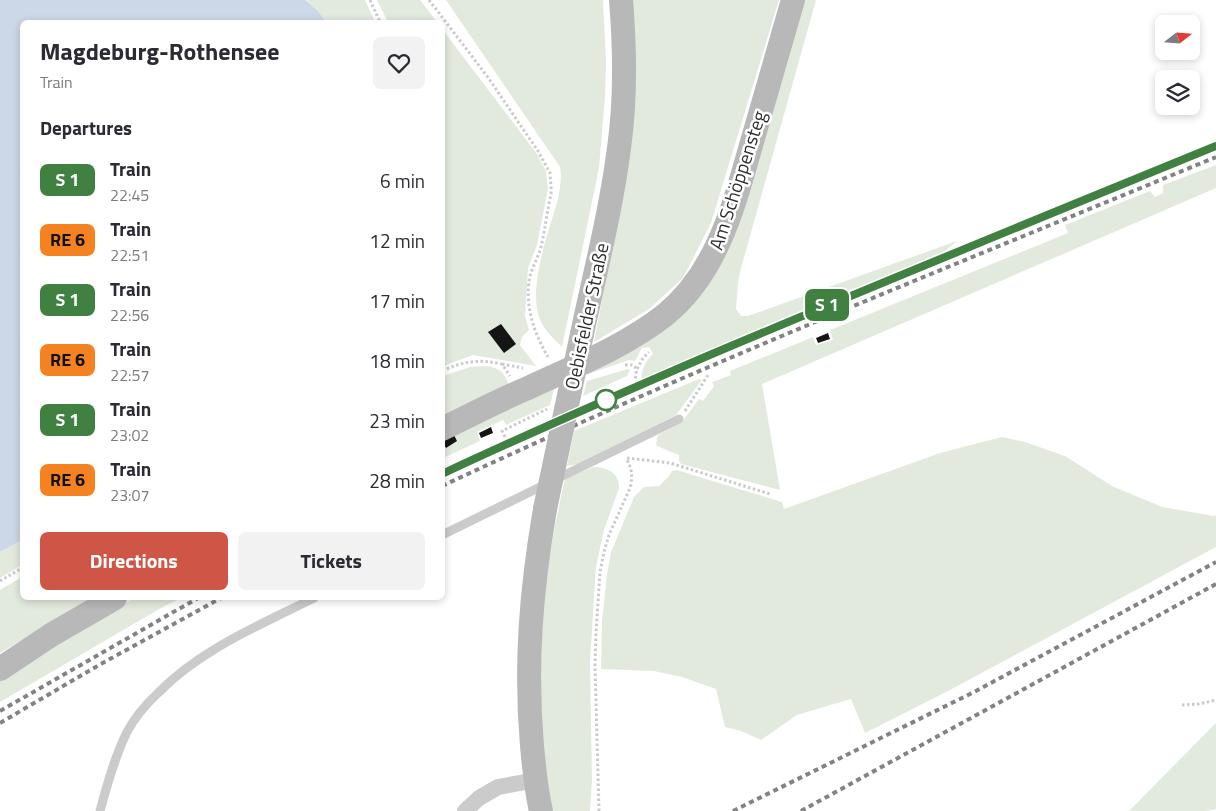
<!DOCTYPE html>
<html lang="en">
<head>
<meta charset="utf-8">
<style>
  :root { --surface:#fff; --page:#f2f2f3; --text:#2b2b33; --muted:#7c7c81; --accent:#cf5647 }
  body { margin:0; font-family:"Titillium Web",sans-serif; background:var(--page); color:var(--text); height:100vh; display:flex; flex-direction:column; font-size:19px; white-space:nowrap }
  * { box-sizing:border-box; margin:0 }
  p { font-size:16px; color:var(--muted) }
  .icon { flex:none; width:28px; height:28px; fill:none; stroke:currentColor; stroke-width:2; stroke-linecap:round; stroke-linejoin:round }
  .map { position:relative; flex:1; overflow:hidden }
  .panel { position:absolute; left:20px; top:20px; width:425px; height:580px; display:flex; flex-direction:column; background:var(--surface); border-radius:8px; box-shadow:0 2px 8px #0003 }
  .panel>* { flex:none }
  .badge { padding:0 10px; border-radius:8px; font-size:18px; line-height:32px }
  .needle { width:32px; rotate:73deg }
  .tools { position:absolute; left:1155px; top:15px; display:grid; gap:10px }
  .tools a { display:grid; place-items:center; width:45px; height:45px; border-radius:8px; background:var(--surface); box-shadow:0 2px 8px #0003; font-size:25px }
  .map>.badge { position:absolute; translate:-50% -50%; box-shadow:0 0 0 2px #fff }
  h2 { padding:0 20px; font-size:19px; line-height:45px }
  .round { display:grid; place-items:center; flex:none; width:52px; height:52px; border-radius:8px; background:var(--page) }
  .headline { display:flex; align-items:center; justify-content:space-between; height:85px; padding:0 20px }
  h1 { font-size:24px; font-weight:700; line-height:38px }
  .cta { display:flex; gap:10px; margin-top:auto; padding:10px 20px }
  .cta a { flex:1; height:58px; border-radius:8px; background:var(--accent); color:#fff; font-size:20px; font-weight:700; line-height:58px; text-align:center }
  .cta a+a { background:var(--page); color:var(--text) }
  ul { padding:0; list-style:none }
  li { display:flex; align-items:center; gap:15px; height:60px; padding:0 20px }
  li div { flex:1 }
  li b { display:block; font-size:19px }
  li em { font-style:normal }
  li .badge { min-width:55px; font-weight:700; text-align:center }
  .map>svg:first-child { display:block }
  .green { fill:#e2eade }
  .water { fill:#ccd8e7 }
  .building { fill:#151515 }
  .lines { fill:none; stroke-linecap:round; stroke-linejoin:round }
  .path { stroke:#cbcbcb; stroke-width:3; stroke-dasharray:2.5 2.5; stroke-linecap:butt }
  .lane { stroke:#cbcbcb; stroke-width:9 }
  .street { stroke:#cbcbcb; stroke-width:16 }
  .secondary { stroke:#b8b8b8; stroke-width:24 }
  .rail { stroke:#838383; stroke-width:4; stroke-dasharray:5 4; stroke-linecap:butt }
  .secondary-bridge { stroke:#b8b8b8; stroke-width:24 }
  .line-casing { stroke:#fff; stroke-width:11 }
  .line { stroke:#408040; stroke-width:8 }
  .stop-dot { fill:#fff; stroke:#408040; stroke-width:2.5 }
  .labels { text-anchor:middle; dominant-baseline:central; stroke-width:5; stroke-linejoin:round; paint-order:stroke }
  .street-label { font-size:19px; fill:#2e2e2e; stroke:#fff }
</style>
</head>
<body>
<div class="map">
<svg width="1216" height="811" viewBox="0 0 1216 811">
  <rect width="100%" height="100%" fill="#fff"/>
  <!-- green -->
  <path class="green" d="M305,0H365L375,22H326L318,11Z
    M377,0H420L437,22H388Z
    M446,0H603L606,62L605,97L599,168L562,347C554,339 545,331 540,320C527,288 549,231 558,199C560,188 562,178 560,167Z
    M632,0H779L711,223L683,278L649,309L594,342L623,190Z
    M801,0H816L740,272L738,283L736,309L741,316H748L957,241L945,251L774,322L642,379C640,371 647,359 653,354L649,347L642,348L635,361L629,360L588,374L589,367L713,276L727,253L737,224Z
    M442,29L537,154L546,171L548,189L537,245L528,268L525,316L529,330L522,337L520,345L536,366L473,355L443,366Z
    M1216,165V188L762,384L780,490L681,464L679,461V455L657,446L656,444L658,435L682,422L699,399L703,401L714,386L712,382L731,375L730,371L813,337L816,345L833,340L830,330L1068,233L1065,225L1150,191L1155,197L1163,193V185Z
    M487,366C501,369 503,371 509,385L443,419V376L470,367Z
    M628,369L630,370L627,376L583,396L587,381Z
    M699,379L702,380L676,415L578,464L567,466L574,431Z
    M556,381L550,405L506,425L503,420L477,432L480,441L443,458V438Z
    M1002,437L1025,442L1065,456L1112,486L1162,507L1214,516L1216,515V547L948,691L865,733L851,699L797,715L761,740L741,731L725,727L716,689L682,677L654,671L601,669L602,621L607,574L611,552L634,497L644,487L659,486L669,476L672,471L677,470L696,476L782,502L784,509L940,453Z
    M593,467C607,467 620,473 619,488L604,530L596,567L590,662L592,780L590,811H553C538,743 537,672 543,603C544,591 546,580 548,569C552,539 558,509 565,479Z
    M22,540V565L0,578V552Z
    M22,577V598H98L55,620L0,653V590Z
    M134,598H181L161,608L0,702V681L37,654Z
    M1216,723V809L1207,811H1129Z"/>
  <!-- water -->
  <path class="water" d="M0,0H305L318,11L326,22H22V540L0,552Z"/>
  <!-- building -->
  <path class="building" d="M501,324L516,344L504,353L488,332Z
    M828,333L830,339L818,343L816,338Z
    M491,427L493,433L481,438L479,433Z
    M454,435L457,441L446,448L442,441Z"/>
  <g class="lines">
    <!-- path -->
    <path class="path" d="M370,0L380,22
      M429,0L487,76L538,151L550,173L551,187V194C547,212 545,230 541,247C538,257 533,266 530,276C524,305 534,333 548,357
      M502,364L523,368
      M625,365C638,363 637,370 635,380
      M637,369L643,358L649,352
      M442,371C464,361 479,359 502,364L510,376
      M685,411L708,375
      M505,437L502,431L547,409
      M627,458L670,463L770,494
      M0,581L22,568
      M1182,705L1199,704L1216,700
      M599,811L595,666L596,632L600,572L604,552L609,535L630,488C633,476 632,468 626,458"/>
    <!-- lane -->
    <path class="lane" d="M442,535L679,419
      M100,811C107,785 115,756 127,732C135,717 146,704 158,693C201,649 260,625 314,598"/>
    <!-- street -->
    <path class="street" d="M465,811L479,798L498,787L536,780"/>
    <!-- secondary -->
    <path class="secondary" d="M582,334C595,272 611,211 619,148C626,99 625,49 621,0
      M442,429C471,415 499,400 528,388C575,366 624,347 665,315C720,270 735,200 754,135C767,90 780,45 793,0
      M0,669L51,635L115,598
      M541,811C536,790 534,768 532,746C525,664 531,591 545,509"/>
    <!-- rail -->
    <path class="rail" d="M442,474C696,355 957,252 1216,146
      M442,486C696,367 957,264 1216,157
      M0,711L198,598
      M0,723L99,665L221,598
      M733,811L974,692L1216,562
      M801,811L1216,584"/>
    <!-- secondary-bridge -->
    <path class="secondary-bridge" d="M545,509L582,334"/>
  </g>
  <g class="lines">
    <!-- line casing -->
    <g class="line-casing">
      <path id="line" d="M442,474C529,433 617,395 705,357C875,285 1045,216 1216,146"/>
    </g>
    <!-- line -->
    <use href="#line" class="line"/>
  </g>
  <!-- markers -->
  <circle class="stop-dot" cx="606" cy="400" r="10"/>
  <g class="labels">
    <!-- street labels -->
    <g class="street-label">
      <text transform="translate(737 180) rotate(-72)">Am Schöppensteg</text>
      <text transform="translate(586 316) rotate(-78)">Oebisfelder Straße</text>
    </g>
  </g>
</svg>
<div class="tools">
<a><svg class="needle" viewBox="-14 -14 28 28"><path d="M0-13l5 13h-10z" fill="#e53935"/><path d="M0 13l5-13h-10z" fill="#7c7c81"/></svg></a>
<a><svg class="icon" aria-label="layers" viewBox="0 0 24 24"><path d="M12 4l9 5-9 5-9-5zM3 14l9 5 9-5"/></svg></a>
</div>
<b class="badge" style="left:827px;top:305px;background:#408040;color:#fff">S 1</b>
<section class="panel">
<div class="headline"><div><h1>Magdeburg-Rothensee</h1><p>Train</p></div><a class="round"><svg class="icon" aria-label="heart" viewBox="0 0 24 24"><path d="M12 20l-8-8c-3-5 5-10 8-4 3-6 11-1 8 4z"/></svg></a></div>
<h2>Departures</h2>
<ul>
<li><span class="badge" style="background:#408040;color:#fff">S 1</span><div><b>Train</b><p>22:45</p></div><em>6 min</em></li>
<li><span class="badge" style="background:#f58220;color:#111">RE 6</span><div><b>Train</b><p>22:51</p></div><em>12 min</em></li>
<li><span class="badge" style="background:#408040;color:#fff">S 1</span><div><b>Train</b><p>22:56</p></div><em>17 min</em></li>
<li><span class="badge" style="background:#f58220;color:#111">RE 6</span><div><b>Train</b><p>22:57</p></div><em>18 min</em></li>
<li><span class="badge" style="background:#408040;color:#fff">S 1</span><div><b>Train</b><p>23:02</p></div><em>23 min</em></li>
<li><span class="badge" style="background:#f58220;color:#111">RE 6</span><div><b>Train</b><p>23:07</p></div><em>28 min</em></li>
</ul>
<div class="cta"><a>Directions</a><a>Tickets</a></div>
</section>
</div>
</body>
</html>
